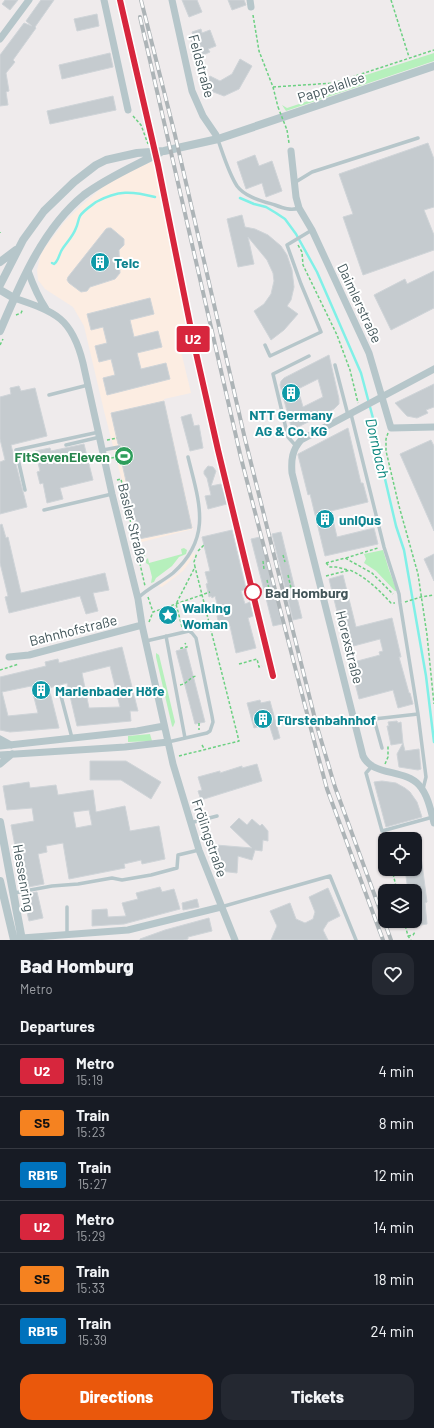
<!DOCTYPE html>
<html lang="en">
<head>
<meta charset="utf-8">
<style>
  :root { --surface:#171b24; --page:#242831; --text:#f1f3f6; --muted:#9ea1a6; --line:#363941; --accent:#ea580c }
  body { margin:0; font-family:Barlow,sans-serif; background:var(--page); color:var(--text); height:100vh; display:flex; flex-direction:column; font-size:15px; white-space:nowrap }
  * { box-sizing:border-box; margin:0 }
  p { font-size:13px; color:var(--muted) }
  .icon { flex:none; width:22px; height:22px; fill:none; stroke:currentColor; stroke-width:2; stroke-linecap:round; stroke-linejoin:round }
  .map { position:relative; height:940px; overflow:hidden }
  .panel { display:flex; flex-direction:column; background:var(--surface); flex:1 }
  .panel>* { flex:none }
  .badge { padding:0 8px; border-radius:3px; font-size:14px; line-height:26px }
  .controls { position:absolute; left:378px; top:832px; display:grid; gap:8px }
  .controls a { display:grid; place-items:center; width:44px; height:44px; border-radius:8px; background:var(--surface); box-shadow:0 1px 3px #0004; font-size:20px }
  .map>.badge { position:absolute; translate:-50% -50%; box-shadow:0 0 0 2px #fff }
  h2 { padding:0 20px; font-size:15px; line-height:36px }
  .round { display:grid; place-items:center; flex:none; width:42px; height:42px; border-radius:12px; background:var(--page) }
  .headline { display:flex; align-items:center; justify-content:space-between; height:68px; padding:0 20px }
  h1 { font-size:19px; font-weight:800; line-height:30px }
  .primary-button { display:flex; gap:8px; margin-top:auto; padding:8px 20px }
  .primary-button a { flex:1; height:46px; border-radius:12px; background:var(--accent); color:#fff; font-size:16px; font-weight:800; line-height:46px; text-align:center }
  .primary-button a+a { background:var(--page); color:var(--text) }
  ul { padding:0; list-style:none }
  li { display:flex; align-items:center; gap:12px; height:52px; padding:0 20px; border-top:1px solid var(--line) }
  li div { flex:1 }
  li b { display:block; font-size:15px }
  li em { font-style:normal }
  li .badge { min-width:44px; font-weight:700; text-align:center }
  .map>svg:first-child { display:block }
  .commercial { fill:#fcede2 }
  .green { fill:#b6f0bc }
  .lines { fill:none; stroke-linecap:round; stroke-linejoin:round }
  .stream { stroke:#80f0e7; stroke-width:2.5 }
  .building { fill:#c5cbcf; stroke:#cfd4d8; fill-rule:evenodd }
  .path { stroke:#6cd082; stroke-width:1.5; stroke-dasharray:3 2; stroke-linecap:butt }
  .service { stroke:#b6c6ca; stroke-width:3.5 }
  .minor { stroke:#b6c6ca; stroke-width:7 }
  .tertiary { stroke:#b6c6ca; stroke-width:8 }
  .rail-casing { stroke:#adb4b7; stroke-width:4 }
  .rail { stroke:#fff; stroke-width:2.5; stroke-dasharray:8; stroke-linecap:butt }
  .path-bridge { stroke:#6cd082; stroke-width:1.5; stroke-dasharray:3 2; stroke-linecap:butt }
  .line-casing { stroke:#fff; stroke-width:9 }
  .line { stroke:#d7263d; stroke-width:6 }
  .stop-dot { fill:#fff; stroke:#d7263d; stroke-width:2 }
  .labels { text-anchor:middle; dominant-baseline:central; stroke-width:4; stroke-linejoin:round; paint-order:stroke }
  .street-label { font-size:14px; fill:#43565a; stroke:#fff }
  .culture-label { font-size:14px; font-weight:bold; fill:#0d838f; stroke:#fff; text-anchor:start }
  .leisure-label { font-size:14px; font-weight:bold; fill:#27864d; stroke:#fff; text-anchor:end }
  .stop-label { font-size:14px; font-weight:bold; fill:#43565a; stroke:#fff; text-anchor:start }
  .water-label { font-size:15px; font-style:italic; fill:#07857c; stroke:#fff }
</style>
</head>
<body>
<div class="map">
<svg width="434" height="940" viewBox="0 0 434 940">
  <rect width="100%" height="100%" fill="#efebec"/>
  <!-- commercial -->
  <path class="commercial" d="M153,161L193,342L180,347L191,393L164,399L193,529L138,543L104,411L84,326L73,307L45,289L38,280L37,270L41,254L46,246L65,221L82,205L105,185L125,174Z
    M194,552L195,555L183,571L162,587L158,586L177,574Z"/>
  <!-- green -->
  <path class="green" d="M434,53V61L286,111L282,105L287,108L326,95L328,85H335Z
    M184,548L187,550L186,554L179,557L172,566L156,578L154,582L151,583L152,577L149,565L146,563V560L148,558L149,563L182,554L181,549Z
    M383,550L389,570L397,591H395L376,571L364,563L366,559L364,554Z
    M156,653L159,655L175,722L173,727L172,726L156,657Z
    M150,734L152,741L128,742V736Z"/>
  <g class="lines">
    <!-- stream -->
    <path class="stream" d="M240,198L254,204L266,207L276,213L285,219L296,234L317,272L361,373L374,422L378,449L396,526L404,550L426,676L434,742
      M52,263L54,264C59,261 59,253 63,248C68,241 73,236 76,228C78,224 78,220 80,216C84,210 91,206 96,202C118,190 132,191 155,197"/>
  </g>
  <!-- building -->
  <path class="building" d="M5,0H18L10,10L2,4Z
    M41,0H54L35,27L36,28L13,60L15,62L6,73L9,91L6,92L8,105L0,106V55L24,23L32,26L26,21Z
    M182,0H197L202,12L189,17Z
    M228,0H244L246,5L232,10Z
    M97,14L99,26L77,31L74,19Z
    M201,29L202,33L210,30L216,46L208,49L210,52L201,56L199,49L195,50L191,41L195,40L192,32Z
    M110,53L113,67L62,79L59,65Z
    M240,59L252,66L239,89L224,96L203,88L210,76L220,81L232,74Z
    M113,96L116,110L50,124L47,111Z
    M428,143L434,159V207L424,210L434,235V250L363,275L343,217L353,214L339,174Z
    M255,155L259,166L272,161L282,191L266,197L262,183L246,189L237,162Z
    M242,215L245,227L255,229L268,235L281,246L287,255L292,270L294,287L291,300L287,306L298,314L284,330L271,340L254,311L264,304L271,294L274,281L273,273L267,260L248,237L254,264L238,267L227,219Z
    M108,228H111L124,239V245L119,250L120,273L115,279L90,287L87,291L81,292L69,283L67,280L68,277L106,229Z
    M434,271V308L391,330L374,295L405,279L407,284Z
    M150,298L154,314L130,320L134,337L158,331L162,347L137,353L141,369L166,363L170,379L107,395L103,378L115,375L111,359L99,362L95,346L107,343L103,327L91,330L87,314Z
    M329,355L339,399V404L334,409L292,430L280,385L281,381L284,378ZM318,379L323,397L303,407L298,389Z
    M434,384V407L426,410L428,413L417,418L407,416L395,403Z
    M19,386L21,391L35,388L47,436L11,445L27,507L0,514V462L5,460L0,439V397L11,394L10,388Z
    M164,401L192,528L139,539L119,450L122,448V446L118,444L111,413Z
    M191,414L194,426L199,425L203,448L190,451L181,417Z
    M348,428L361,483H363L368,502L331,511L337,537L374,528L378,544L325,556L310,494L308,495L298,455V454Z
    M431,440L434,446V531L400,454Z
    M84,444L93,480L60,488L63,499L47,503L43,483L40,484L37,472L40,471L35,451L50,448L51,451Z
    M208,466L213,467L216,471L211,486L221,484L227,504L208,509L205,496L211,495L207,478L204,474V471Z
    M2,524L6,538L8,537L21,593L105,573L109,590L93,593L98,611L86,614L80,596L9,613L5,597L8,596L0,563V525Z
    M232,530L246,589L241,591L245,604L250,602L253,616L248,618L256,648L236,653L230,626L220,629L217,616L220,615L215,596L212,598L211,596L209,597L206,584L208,583L205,572L210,571L202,537Z
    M281,532L302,618L293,620L272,534Z
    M260,537L282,624L273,626L251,539Z
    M434,554V581L424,559Z
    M343,575L356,627L392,618L401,657H399L409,693H410L413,704L398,708L393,690L359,699L350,663L380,655L379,652L383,651L380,639L346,648L329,579Z
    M122,647L138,711H130L131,721L77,726L67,683L49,688L59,728L10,732L0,730V677L46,666L45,662L58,659L59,663ZM110,666L120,707L89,708L82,673ZM31,686L38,713L8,716L2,692Z
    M186,648L205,722L195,724L176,651Z
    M260,700L261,703L270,701L280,738L274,740L269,724L254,728L247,703Z
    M397,721L398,723L401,722L403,743L391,745L387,726H389L388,722Z
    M403,743L405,751L419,749L421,769L418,770L399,767L397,754Z
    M90,761H126L161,782L151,799L121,780H90Z
    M257,764L262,781L201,800L198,791L202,790L198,777L220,771V773L242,766V768Z
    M382,781L396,783L405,788L410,792L417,802L422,817L386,827L374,782Z
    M29,782L30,788L56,785L58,795L93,790L96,812L125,806L130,831L159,826L165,859L142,864L141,860L124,864L125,868L69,879L63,843L46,846L47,852L38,854L44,884L23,888L11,825L34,821L32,808L7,810L3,786ZM89,810L92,825L76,828L73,812Z
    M239,818L247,825L252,819L260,826L262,824L268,831V841L263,840L262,851L255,850L252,860L238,856L237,873L220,871L221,859L214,858L216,845L252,848L230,827Z
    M419,841L427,902L425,903L427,924L415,926V891H408L405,869H415V842Z
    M160,887L162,892L174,889L180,909L124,924L92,926V910L107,909L108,917L126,916L122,903L138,899L136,893Z
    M328,888L340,916L328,922L323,930L328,940H271L277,926L270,911L290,903L296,919L305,923L313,919L315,912L309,897Z
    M37,892L43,918L29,921L24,899H25L24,894Z
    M197,899L199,907L183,910L182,903Z
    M209,918L212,931L188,937V939L183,940H140V939L165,930Z"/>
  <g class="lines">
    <!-- path -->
    <path class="path" d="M391,0L409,57
      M253,15L259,51L273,87L278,107
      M273,87L334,83L434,50
      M133,116L141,125L148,144
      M287,130L289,143
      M0,232V233
      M298,245L302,252L303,265L337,335L350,370L358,403
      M16,315L21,313L23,309
      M0,345L3,339
      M388,433L386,439V451L399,506L418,574L427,635L434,704
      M107,440L117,438
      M111,458L121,456
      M117,480L121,479L145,586
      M137,546L145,557
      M198,551L204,545
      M283,555L285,562
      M346,558L378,548
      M263,561L264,569
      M326,563L345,558L372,573L393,594
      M326,563L330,567H336L348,570
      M288,575L291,588
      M326,576L350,570C367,578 378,589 391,603H395
      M267,580L270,593
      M148,597L153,612
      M405,602L421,597L434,595
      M149,622L153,612L210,592
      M182,627L176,604L195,567L194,562L197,553
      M181,649V648L187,647L185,643
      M239,664L257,659L259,667L262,666
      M0,670L19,664
      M180,685C187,684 190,677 196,676
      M199,723V730
      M202,745L205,750
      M179,756L239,741L195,567
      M385,764L388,757V746H387
      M383,836L385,843
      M392,869L397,891
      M404,921L408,936L411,940
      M408,936L413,935L415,932"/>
    <!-- service -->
    <path class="service" d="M218,140C223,154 229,174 237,186C245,197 262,201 275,205C283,208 291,211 299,208
      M294,183L312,172L418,138
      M265,345L270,356L321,332L301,284L287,245L312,230
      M335,365L348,415
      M49,395L88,385
      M351,414L384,547L399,594L400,603L418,714L426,777L423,789
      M66,445L100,437
      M296,446L288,437L273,374L309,356
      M103,450L119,447
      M25,490L16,450L99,432
      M44,510L112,494
      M138,598C148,588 162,582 173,573C213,537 199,502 188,457
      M166,636L185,738
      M146,641L189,631L192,633L196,638L212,716L213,722L210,731L207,733L168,742
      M61,696L72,738
      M382,748L374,719L418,714
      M372,766L366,773L382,831L433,817
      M190,823L217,816
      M14,893L52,886L78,884L112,878L122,880L151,875L177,868L178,855L199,850
      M221,907L330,876L356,940
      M67,935V907"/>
    <!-- minor -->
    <path class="minor" d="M104,0L128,110
      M172,0L192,91L203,116L216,135
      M250,0L251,7
      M0,39L29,0
      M291,151L296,197L299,208L312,230L369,353L391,428L434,427
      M28,271C33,285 38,297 46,309
      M14,298C56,312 72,318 83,363L112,494L138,599L142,625L173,764L199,850L235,940
      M434,369L301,440C292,450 291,460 292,473L363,756C372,776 405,769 419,785C428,795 431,811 434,823
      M9,657L29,655L142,625
      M0,739L11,745
      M0,746L137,731L164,726
      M0,755L125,747L168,742
      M0,764L12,754
      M22,938L128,930L221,907"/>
    <!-- tertiary -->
    <path class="tertiary" d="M0,262L16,250
      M0,285L23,240L44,211L74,182L96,165L106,160L137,153L164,151L218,139L434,66
      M0,290L14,298
      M0,331C20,284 43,228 84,195C108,177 135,166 161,152
      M0,822L22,940
      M0,881L14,940"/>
    <!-- rail casing -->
    <g class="rail-casing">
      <path id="rail" d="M141,0L175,135L245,439L316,723L335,787L391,940
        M140,17L241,458L317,752L327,789L383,940"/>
    </g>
    <!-- rail -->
    <use href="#rail" class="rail"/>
    <!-- path-bridge -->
    <path class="path-bridge" d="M278,107L287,130"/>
  </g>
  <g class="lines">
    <!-- line casing -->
    <g class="line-casing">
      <path id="line" d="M120,0L158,165L194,344L218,450L273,676"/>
    </g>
    <!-- line -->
    <use href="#line" class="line"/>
  </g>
  <!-- icons -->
  <defs>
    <g id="building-disc" transform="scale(1)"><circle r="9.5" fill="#0f9aa8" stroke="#fff"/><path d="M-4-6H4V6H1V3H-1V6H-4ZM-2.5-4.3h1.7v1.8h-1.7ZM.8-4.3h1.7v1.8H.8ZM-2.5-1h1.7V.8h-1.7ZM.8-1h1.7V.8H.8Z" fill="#fff"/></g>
    <g id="stadium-disc" transform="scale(1)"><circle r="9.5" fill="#2e9e5b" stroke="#fff"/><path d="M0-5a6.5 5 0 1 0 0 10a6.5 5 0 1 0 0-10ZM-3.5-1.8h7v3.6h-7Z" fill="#fff"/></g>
    <g id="sight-disc" transform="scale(1)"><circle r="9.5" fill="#0f9aa8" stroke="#fff"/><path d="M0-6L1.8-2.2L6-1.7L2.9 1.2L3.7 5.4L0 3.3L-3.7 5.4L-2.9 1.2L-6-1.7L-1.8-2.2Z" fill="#fff"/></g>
  </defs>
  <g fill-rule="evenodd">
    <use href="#building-disc" x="100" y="262"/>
    <use href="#building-disc" x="291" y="393"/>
    <use href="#stadium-disc" x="124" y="456"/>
    <use href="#building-disc" x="325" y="519"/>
    <use href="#sight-disc" x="168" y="615"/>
    <use href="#building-disc" x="41" y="690"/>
    <use href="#building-disc" x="263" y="719"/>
  </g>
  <!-- markers -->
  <circle class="stop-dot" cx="253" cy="592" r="8"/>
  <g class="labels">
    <!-- street labels -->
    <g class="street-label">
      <text transform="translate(202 66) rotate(75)">Feldstraße</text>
      <text transform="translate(331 87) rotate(-18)">Pappelallee</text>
      <text transform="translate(360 303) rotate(65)">Daimlerstraße</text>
      <text transform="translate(133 523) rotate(76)">Basler Straße</text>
      <text transform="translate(73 630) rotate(-14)">Bahnhofstraße</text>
      <text transform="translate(350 647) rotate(76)">Horexstraße</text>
      <text transform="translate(210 838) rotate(71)">Frölingstraße</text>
      <text transform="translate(24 878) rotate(80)">Hessenring</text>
    </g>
    <!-- culture labels -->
    <g class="culture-label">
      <text x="114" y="262">Telc</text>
      <text x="291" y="414" text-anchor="middle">NTT Germany<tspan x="291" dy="16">AG &amp; Co. KG</tspan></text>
      <text x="339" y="519">unIQus</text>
      <text x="182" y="607">Walking<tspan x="182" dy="16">Woman</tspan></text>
      <text x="55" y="690">Marienbader Höfe</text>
      <text x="277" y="719">Fürstenbahnhof</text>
    </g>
    <!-- leisure labels -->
    <g class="leisure-label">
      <text x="110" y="456">FitSevenEleven</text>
    </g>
    <!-- stop labels -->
    <g class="stop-label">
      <text x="265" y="592">Bad Homburg</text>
    </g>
    <!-- water labels -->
    <g class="water-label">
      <text transform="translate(378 448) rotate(77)">Dornbach</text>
    </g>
  </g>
</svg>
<div class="controls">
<a><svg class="icon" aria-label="locate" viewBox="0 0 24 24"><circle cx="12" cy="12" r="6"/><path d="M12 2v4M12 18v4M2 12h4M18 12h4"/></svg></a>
<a><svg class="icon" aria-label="layers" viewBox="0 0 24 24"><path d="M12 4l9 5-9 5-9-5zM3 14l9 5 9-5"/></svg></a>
</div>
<b class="badge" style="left:193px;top:339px;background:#d7263d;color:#fff">U2</b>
</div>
<section class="panel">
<div class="headline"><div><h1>Bad Homburg</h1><p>Metro</p></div><a class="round"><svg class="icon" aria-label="heart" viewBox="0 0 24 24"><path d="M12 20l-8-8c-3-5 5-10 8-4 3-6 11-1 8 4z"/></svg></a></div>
<h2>Departures</h2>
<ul>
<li><span class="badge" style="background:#d7263d;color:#fff">U2</span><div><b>Metro</b><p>15:19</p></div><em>4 min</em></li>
<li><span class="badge" style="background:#f58220;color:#111">S5</span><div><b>Train</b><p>15:23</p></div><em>8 min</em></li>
<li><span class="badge" style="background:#0072bc;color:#fff">RB15</span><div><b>Train</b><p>15:27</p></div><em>12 min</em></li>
<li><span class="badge" style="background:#d7263d;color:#fff">U2</span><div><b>Metro</b><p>15:29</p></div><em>14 min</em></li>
<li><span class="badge" style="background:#f58220;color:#111">S5</span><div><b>Train</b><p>15:33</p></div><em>18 min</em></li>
<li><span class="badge" style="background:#0072bc;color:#fff">RB15</span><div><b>Train</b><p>15:39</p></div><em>24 min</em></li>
</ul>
<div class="primary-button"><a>Directions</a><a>Tickets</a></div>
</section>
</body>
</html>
